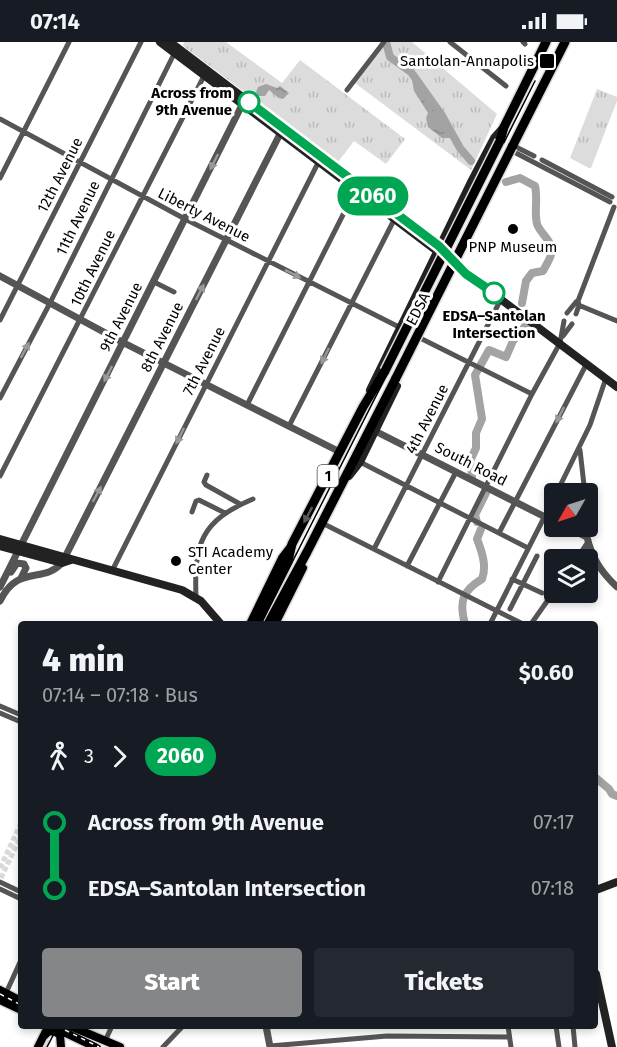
<!DOCTYPE html>
<html lang="en">
<head>
<meta charset="utf-8">
<style>
  :root { --surface:#171b24; --page:#242831; --text:#f1f3f6; --muted:#9ea1a6; --accent:#858687 }
  body { margin:0; font-family:"Fira Sans",sans-serif; background:var(--page); color:var(--text); height:100vh; display:flex; flex-direction:column; font-size:22px; white-space:nowrap }
  * { box-sizing:border-box; margin:0 }
  p { font-size:20px; color:var(--muted) }
  .icon { flex:none; width:33px; height:33px; fill:none; stroke:currentColor; stroke-width:2; stroke-linecap:round; stroke-linejoin:round }
  .map { position:relative; flex:1; overflow:hidden }
  .side { position:absolute; left:18px; top:579px; width:580px; height:408px; display:flex; flex-direction:column; background:var(--surface); border-radius:6px; box-shadow:0 3px 9px #0003 }
  .side>* { flex:none }
  .badge { padding:0 12px; border-radius:20px; font-size:21px; line-height:39px }
  .needle { width:39px; rotate:231deg }
  .buttons { position:absolute; left:544px; top:441px; display:grid; gap:12px }
  .buttons a { display:grid; place-items:center; width:54px; height:54px; border-radius:6px; background:var(--surface); box-shadow:0 3px 9px #0003; font-size:30px }
  .map>.badge { position:absolute; translate:-50% -50%; box-shadow:0 0 0 3px #fff }
  .legs { display:flex; align-items:center; gap:9px; height:66px; padding:0 24px; font-size:20px }
  .legs p { margin-inline-start:auto }
  .summary { display:flex; align-items:center; justify-content:space-between; height:102px; padding:0 24px }
  h1 { font-size:33px; font-weight:800; line-height:45px }
  .cta { display:flex; gap:12px; margin-top:auto; padding:12px 24px }
  .cta a { flex:1; height:69px; border-radius:6px; background:var(--accent); color:#fff; font-size:24px; font-weight:800; line-height:69px; text-align:center }
  .cta a+a { background:var(--page); color:var(--text) }
  ul { padding:0 24px; list-style:none }
  li { display:flex; align-items:center; gap:21px; height:66px; font-size:22px }
  li i { display:grid; place-items:center; width:9px; height:100%; margin:0 8px; background:currentColor }
  li i::after { content:''; width:15px; height:15px; margin:-8px; border:4px solid; border-radius:50%; background:var(--surface) }
  li p { margin-inline-start:auto }
  li:first-child i { background:linear-gradient(#0000 50%,currentColor 0) }
  li:last-child i { background:linear-gradient(currentColor 50%,#0000 0) }
  .status { display:flex; justify-content:space-between; align-items:center; height:42px; padding:0 30px; background:var(--surface); direction:ltr }
  .status svg { height:16px; fill:currentColor }
  .map>svg:first-child { display:block }
  .grass { fill:url(#grass-tufts) }
  .water { fill:url(#water-ripples) }
  .lines { fill:none; stroke-linecap:round; stroke-linejoin:round }
  .river { stroke:#a3a3a3; stroke-width:8 }
  .minor-tunnel { stroke:#d9d9d9; stroke-width:5; stroke-dasharray:5 2.5; stroke-linecap:butt }
  .trunk-tunnel { stroke:#d9d9d9; stroke-width:9; stroke-dasharray:9 4.5; stroke-linecap:butt }
  .primary-casing { stroke:#dbdbdb; stroke-width:11 }
  .trunk-casing { stroke:#dbdbdb; stroke-width:12 }
  .minor { stroke:#555; stroke-width:5 }
  .tertiary { stroke:#555; stroke-width:7 }
  .secondary { stroke:#222; stroke-width:8 }
  .primary { stroke:#000; stroke-width:8 }
  .trunk { stroke:#000; stroke-width:9 }
  .tram { stroke:#000; stroke-width:1.5 }
  .rail-casing { stroke:#000; stroke-width:4 }
  .rail { stroke:#fff; stroke-width:1.5; stroke-dasharray:4.5; stroke-linecap:butt }
  .trunk-bridge-casing { stroke:#dbdbdb; stroke-width:12; stroke-linecap:butt }
  .trunk-bridge { stroke:#000; stroke-width:9 }
  .oneway { fill:#999 }
  .oneway2 { fill:#595959 }
  .line-1-casing { stroke:#fff; stroke-width:14 }
  .line-1 { stroke:#00a651; stroke-width:9 }
  .poi-dot { fill:#000; stroke:#fff; stroke-width:2 }
  .stop-1-dot { fill:#fff; stroke:#00a651; stroke-width:3 }
  .labels { text-anchor:middle; dominant-baseline:central; stroke-width:6; stroke-linejoin:round; paint-order:stroke }
  .shield { fill:#fff; stroke:#4c4c4c; stroke-width:1.5 }
  .shield-label { font-size:14px; font-weight:bold; fill:#000 }
  .poi-label { font-size:15px; fill:#000; stroke:#fff; text-anchor:end }
  .stop-label { font-size:15px; font-weight:bold; fill:#000; stroke:#fff; text-anchor:end }
  .street-label { font-size:15px; fill:#000; stroke:#fff }
</style>
</head>
<body>
<div class="status"><b>07:14</b><svg viewBox="0 0 49 12"><path d="M0 12V9h3v3zM5 12V6h3v6zM10 12V3h3v9zM15 12V0h3v12zM26 1h20v11H26zM47 4h2v5h-2z"/></svg></div>
<div class="map">
<svg width="617" height="1005" viewBox="0 0 617 1005">
  <defs>
    <pattern id="grass-tufts" width="24" height="20" patternUnits="userSpaceOnUse" patternTransform="scale(1.5)"><rect width="24" height="20" fill="#dcdcdc"/><path d="M3 7l-1-3M5 7V3M7 7l1-3M15 17l-1-3M17 17v-4M19 17l1-3" fill="none" stroke="#bbb"/></pattern>
    <pattern id="water-ripples" width="26" height="14" patternUnits="userSpaceOnUse" patternTransform="scale(1.5)"><rect width="26" height="14" fill="#a3a3a3"/><path d="M2 4q2-2 4 0t4 0M15 11q2-2 4 0t4 0" fill="none" stroke="#8b8b8b"/></pattern>
  </defs>
  <rect width="100%" height="100%" fill="#fff"/>
  <!-- grass -->
  <path class="grass" d="M184,0H226L282,41L300,18L405,97L386,122L354,99L338,120L183,4Z
    M386,0H412L497,72L471,128L355,41Z
    M597,47L617,55V59L591,126H589L570,116Z"/>
  <!-- water -->
  <path class="water" d="M411,32C423,48 449,77 452,96H442L428,85L426,76L428,71L414,49Z
    M266,42L277,46L280,44L289,51L283,57L279,56L269,48L265,54H259L256,50L258,45Z"/>
  <g class="lines">
    <!-- river -->
    <path class="river" d="M386,0L390,15L411,30L441,72L460,106L471,119
      M506,140L520,136L535,144C538,157 534,169 537,182C540,191 551,198 552,207C553,213 546,223 543,229L532,231L526,239L522,261
      M472,434L470,419L476,406V391L482,377L475,333L489,308L506,315L513,299L526,283
      M477,480L475,473L486,451
      M465,582C459,560 462,549 482,537C487,524 482,510 477,497L481,487
      M596,736L609,747L612,752L617,754"/>
    <!-- minor-tunnel -->
    <path class="minor-tunnel" d="M0,826L21,781
      M1,836L21,794"/>
    <!-- trunk-tunnel -->
    <path class="trunk-tunnel" d="M43,1005L53,986"/>
    <!-- primary casing -->
    <g class="primary-casing">
      <path id="primary" d="M250,582L282,516L292,503
        M275,582L303,526
        M0,948L21,959
        M0,958L21,968
        M51,984L95,1005
        M70,984L120,1005
        M44,994L49,989L56,990L60,993L61,1005
        M38,1005L46,989"/>
    </g>
    <!-- trunk casing -->
    <g class="trunk-casing">
      <path id="trunk" d="M500,99L504,85L546,0
        M512,105L565,0
        M257,581L288,519L292,502L363,365L385,329
        M268,582L307,510L396,336"/>
    </g>
    <!-- minor -->
    <path class="minor" d="M450,0L506,44
      M523,0L525,2
      M347,48L384,0
      M0,77L185,177L399,285
      M516,105L534,114
      M514,110L610,160
      M542,118L612,155
      M0,136L69,0
      M154,240L174,250
      M576,262L617,279
      M567,271L576,260
      M576,272L579,263L578,259L614,165
      M0,278L141,0
      M563,294L572,282
      M420,296L532,352
      M0,356L50,261L175,10
      M247,363L356,147
      M289,384L394,178
      M580,408L585,452
      M360,420L528,506
      M207,433L204,440L206,443L240,462
      M0,434L205,32
      M556,452L590,383L606,336
      M192,470L196,459L199,458L225,471
      M322,481L523,582
      M587,484V495
      M499,491L587,321
      M374,507L501,257
      M576,518L588,500
      M407,524L456,430
      M112,529L318,121
      M512,537L542,551
      M438,540L532,352L560,301L564,279
      M196,555C194,501 201,479 253,457
      M510,567L537,514
      M490,582L555,454
      M531,582L555,548
      M0,664L21,673
      M0,671L21,680
      M0,840L21,850
      M0,847L21,857
      M6,951L21,918
      M508,984L511,1005
      M556,984L559,1005
      M573,984L575,1005
      M105,999L112,984
      M270,1004L387,994L509,995
      M163,1005L183,984"/>
    <!-- tertiary -->
    <path class="tertiary" d="M0,234L124,301L340,410
      M375,389L555,480
      M565,484L587,495C592,516 601,530 617,545
      M11,530L17,521L24,522L26,526L21,536
      M0,545L244,59
      M0,559C18,522 43,542 62,521L282,88
      M266,984L270,1005"/>
    <!-- secondary -->
    <path class="secondary" d="M160,0L617,345
      M170,0L393,169L448,213
      M370,348L472,138L494,96L503,86
      M349,434L360,420L397,344
      M0,497L182,548L201,559L221,582
      M0,504L62,521L71,518
      M596,848L617,840
      M596,932L612,1005"/>
    <!-- primary -->
    <use href="#primary" class="primary"/>
    <!-- trunk -->
    <use href="#trunk" class="trunk"/>
    <!-- tram -->
    <path class="tram" d="M261,582L535,39
      M47,1005L58,984"/>
    <!-- rail casing -->
    <g class="rail-casing">
      <path id="rail" d="M0,952L21,963
        M57,984L99,1005"/>
    </g>
    <!-- rail -->
    <use href="#rail" class="rail"/>
    <!-- trunk-bridge casing -->
    <g class="trunk-bridge-casing">
      <path id="trunk-bridge" d="M385,329L500,99
        M396,336L512,105"/>
    </g>
    <!-- trunk-bridge -->
    <use href="#trunk-bridge" class="trunk-bridge"/>
  </g>
  <!-- one-way arrows -->
  <defs><path id="oneway-solid" d="M-6-.8H1V-3.2L6.5 0L1 3.2V.8H-6Z" transform="scale(1.5)"/></defs>
  <g class="oneway">
    <use href="#oneway-solid" transform="translate(214 120) rotate(117)"/>
    <use href="#oneway-solid" transform="translate(293 232) rotate(27)"/>
    <use href="#oneway-solid" transform="translate(200 250) rotate(-63)"/>
    <use href="#oneway-solid" transform="translate(25 308) rotate(-62)"/>
    <use href="#oneway-solid" transform="translate(325 314) rotate(116)"/>
    <use href="#oneway-solid" transform="translate(108 332) rotate(117)"/>
    <use href="#oneway-solid" transform="translate(560 373) rotate(117)"/>
    <use href="#oneway-solid" transform="translate(180 394) rotate(117)"/>
    <use href="#oneway-solid" transform="translate(97 452) rotate(-62)"/>
  </g>
  <use class="oneway2" href="#oneway-solid" transform="translate(308 473) rotate(118)"/>
  <g class="lines">
    <!-- line-1 casing -->
    <g class="line-1-casing">
      <path id="line-1" d="M249,60L439,204L466,232L494,251"/>
    </g>
    <!-- line-1 -->
    <use href="#line-1" class="line-1"/>
  </g>
  <!-- markers -->
  <g class="poi-dot">
    <rect x="539" y="11" width="16" height="16" rx="3"/>
    <circle cx="513" cy="187" r="6"/>
    <circle cx="176" cy="519" r="6"/>
  </g>
  <g class="stop-1-dot">
    <circle cx="249" cy="60" r="10"/>
    <circle cx="494" cy="251" r="10"/>
  </g>
  <g class="labels">
    <!-- shield labels -->
    <rect class="shield" x="317.5" y="423" width="21" height="22" rx="4.5"/>
    <g class="shield-label">
      <text x="328" y="434">1</text>
    </g>
    <!-- poi labels -->
    <g class="poi-label">
      <text x="534" y="19">Santolan-Annapolis</text>
      <text x="513" y="205" text-anchor="middle">PNP Museum</text>
      <text x="188" y="510" text-anchor="start">STI Academy<tspan x="188" dy="17">Center</tspan></text>
    </g>
    <!-- stop labels -->
    <g class="stop-label">
      <text x="232" y="51">Across from<tspan x="232" dy="17">9th Avenue</tspan></text>
      <text x="494" y="274" text-anchor="middle">EDSA–Santolan<tspan x="494" dy="17">Intersection</tspan></text>
    </g>
    <!-- street labels -->
    <g class="street-label">
      <text transform="translate(60 133) rotate(-63)">12th Avenue</text>
      <text transform="translate(204 173) rotate(27)">Liberty Avenue</text>
      <text transform="translate(78 176) rotate(-64)">11th Avenue</text>
      <text transform="translate(93 226) rotate(-64)">10th Avenue</text>
      <text transform="translate(418 267) rotate(-63)">EDSA</text>
      <text transform="translate(121 275) rotate(-63)">9th Avenue</text>
      <text transform="translate(162 295) rotate(-63)">8th Avenue</text>
      <text transform="translate(204 319) rotate(-63)">7th Avenue</text>
      <text transform="translate(427 377) rotate(-63)">4th Avenue</text>
      <text transform="translate(471 422) rotate(27)">South Road</text>
    </g>
  </g>
</svg>
<div class="buttons">
<a><svg class="needle" viewBox="-14 -14 28 28"><path d="M0-13l5 13h-10z" fill="#e53935"/><path d="M0 13l5-13h-10z" fill="#9ea1a6"/></svg></a>
<a><svg class="icon" aria-label="layers" viewBox="0 0 24 24"><path d="M12 4l9 5-9 5-9-5zM3 14l9 5 9-5"/></svg></a>
</div>
<b class="badge" style="left:373px;top:154px;background:#00a651;color:#fff">2060</b>
<section class="side">
<div class="summary"><div><h1>4 min</h1><p>07:14 – 07:18 · Bus</p></div><b>$0.60</b></div>
<div class="legs"><svg class="icon" aria-label="walk" viewBox="0 0 24 24"><circle cx="13" cy="4" r="2"/><path d="M13 8l-2 6 4 7M11 14l-3 7M7 12l3-4h3l4 4"/></svg>3<svg class="icon" aria-label="forward" viewBox="0 0 24 24"><path d="M9 5l7 7-7 7"/></svg><b class="badge" style="background:#00a651;color:#fff">2060</b></div>
<ul>
<li><i style="color:#00a651"></i><b>Across from 9th Avenue</b><p>07:17</p></li>
<li><i style="color:#00a651"></i><b>EDSA–Santolan Intersection</b><p>07:18</p></li>
</ul>
<div class="cta"><a>Start</a><a>Tickets</a></div>
</section>
</div>
</body>
</html>
